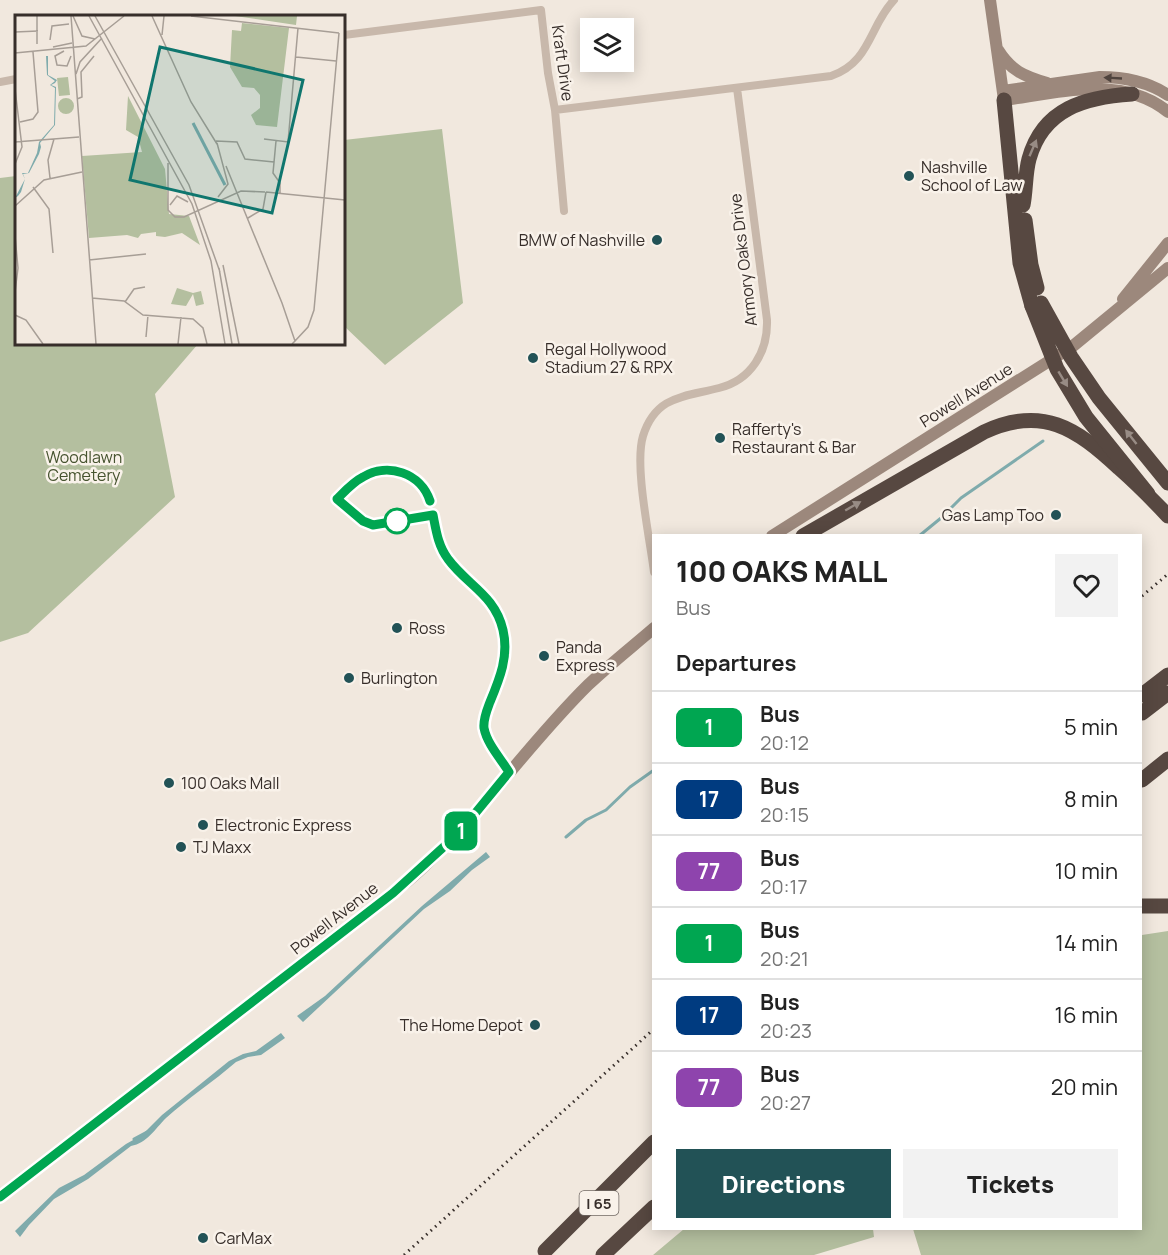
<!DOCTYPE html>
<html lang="en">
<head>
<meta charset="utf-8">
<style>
  :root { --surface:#fff; --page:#f2f2f2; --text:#222; --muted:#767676; --line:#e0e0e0; --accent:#225256 }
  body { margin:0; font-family:Manrope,sans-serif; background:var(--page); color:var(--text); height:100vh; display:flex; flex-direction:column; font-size:22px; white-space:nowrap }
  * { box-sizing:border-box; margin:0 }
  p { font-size:20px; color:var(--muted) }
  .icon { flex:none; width:33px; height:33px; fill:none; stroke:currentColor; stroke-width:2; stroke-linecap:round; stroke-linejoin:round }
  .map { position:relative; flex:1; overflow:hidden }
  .details { position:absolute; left:652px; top:534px; width:490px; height:696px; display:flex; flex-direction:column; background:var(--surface); border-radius:0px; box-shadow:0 3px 15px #0003 }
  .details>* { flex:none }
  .badge { padding:0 12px; border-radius:9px; font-size:21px; line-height:39px }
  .buttons { position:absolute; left:580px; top:18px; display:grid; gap:12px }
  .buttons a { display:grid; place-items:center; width:54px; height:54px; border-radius:0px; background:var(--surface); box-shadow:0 3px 15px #0003; font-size:30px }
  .map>.badge { position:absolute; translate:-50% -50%; box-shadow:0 0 0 3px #fff }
  h2 { padding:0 24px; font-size:22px; line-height:54px }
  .round { display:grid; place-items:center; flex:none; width:63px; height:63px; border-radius:0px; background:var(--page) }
  .headline { display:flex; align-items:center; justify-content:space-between; height:102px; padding:0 24px }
  h1 { font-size:28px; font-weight:800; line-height:45px }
  .button { display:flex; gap:12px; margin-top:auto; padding:12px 24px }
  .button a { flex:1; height:69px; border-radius:0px; background:var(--accent); color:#fff; font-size:24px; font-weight:800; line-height:69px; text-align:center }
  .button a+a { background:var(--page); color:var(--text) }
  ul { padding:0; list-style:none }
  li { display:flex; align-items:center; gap:18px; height:72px; padding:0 24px; border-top:2px solid var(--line) }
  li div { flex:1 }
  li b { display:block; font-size:22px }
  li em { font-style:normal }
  li .badge { min-width:66px; font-weight:700; text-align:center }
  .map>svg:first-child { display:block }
  .green { fill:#b4bf9f }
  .water { fill:#7fabac }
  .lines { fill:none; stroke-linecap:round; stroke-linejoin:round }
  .stream { stroke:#7fabac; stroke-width:3 }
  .street { stroke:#c8b8ab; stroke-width:8 }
  .secondary { stroke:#9c887c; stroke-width:12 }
  .highway { stroke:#574841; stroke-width:15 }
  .rail { stroke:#372e2a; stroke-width:3; stroke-dasharray:1.5 4.5; stroke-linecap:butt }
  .highway-bridge { stroke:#574841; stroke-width:15 }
  .oneway { fill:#50443e }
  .oneway2 { fill:#988c85 }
  .line-casing { stroke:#fff; stroke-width:14 }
  .line { stroke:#00a651; stroke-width:9 }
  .poi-dot { fill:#225256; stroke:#f9f2ea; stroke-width:2 }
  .stop-dot { fill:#fff; stroke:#00a651; stroke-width:3 }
  .labels { text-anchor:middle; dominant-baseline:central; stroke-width:5; stroke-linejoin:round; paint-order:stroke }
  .shield { fill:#f9f2ea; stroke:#716964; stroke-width:1.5 }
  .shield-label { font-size:15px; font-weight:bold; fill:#372e2a }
  .street-label { font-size:16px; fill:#372e2a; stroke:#f9f2ea }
  .poi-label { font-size:16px; fill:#372e2a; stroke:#f9f2ea; text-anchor:start }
  .park-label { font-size:16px; fill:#46532f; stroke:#f9f2ea }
  .inset-river { fill:none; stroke:#7fabac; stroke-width:3 }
  .inset-road { fill:none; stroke:#a79e96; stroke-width:1.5 }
  .view { fill:#0f766e; fill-opacity:0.15; stroke:#0f766e; stroke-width:3 }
  .inset-edge { fill:none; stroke:#372e2a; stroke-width:3 }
</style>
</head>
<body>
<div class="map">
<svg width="1168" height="1255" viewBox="0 0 1168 1255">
  <rect width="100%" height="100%" fill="#f1e8de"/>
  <!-- green -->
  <path class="green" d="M442,129L463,303L385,365L344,326V140Z
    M16,176V344H198L155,394L175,497L28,633L0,642V178Z
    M1168,931V1255H921L913,1229L1142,1228V935Z
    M873,1229L874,1237L814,1255H653L684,1229Z"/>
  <!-- water -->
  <path class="water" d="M486,852L490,857L472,870L450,891L424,909L303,1022L297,1016L325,996L422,906Z
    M281,1033L285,1038L261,1055L248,1057L236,1062C213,1082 188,1098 166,1118C155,1129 147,1143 131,1146L88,1179L54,1199L29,1225L20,1237L15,1231L59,1188L84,1175L126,1144L142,1135L162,1115L229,1061L243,1054L256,1051Z"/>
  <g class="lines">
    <!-- stream -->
    <path class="stream" d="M919,536L941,518L961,498L1043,441
      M566,837L586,820L606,810L630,787L654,770
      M134,1139L147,1132"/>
    <!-- street -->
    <path class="street" d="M344,35L541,10L548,73L555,110L564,211
      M0,82L16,79
      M555,110L831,76C871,62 869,26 894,0
      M654,572C650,539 634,466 643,436C656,395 685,397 719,388C751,380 768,352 767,320L737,88"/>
    <!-- secondary -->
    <path class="secondary" d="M990,0L1004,100C1056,93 1123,74 1168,112
      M998,50C1011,71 1024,76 1047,83
      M1003,91L1100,77C1124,77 1147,81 1168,95
      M1123,299L1168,243
      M772,536L1073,346L1168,268
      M0,1197L408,881C475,823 524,748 588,685C609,665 632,647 654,628"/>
    <!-- highway -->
    <path class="highway" d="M1004,100L1020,263L1032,306
      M1023,205C1026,190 1025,174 1029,159C1043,108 1086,97 1132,94
      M1025,220L1031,265L1037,288
      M803,536L984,432C1042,405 1076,428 1119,468C1136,483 1152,499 1168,516
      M1142,695L1168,675
      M1142,713L1168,693
      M1142,780L1168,759
      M1142,906H1168
      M545,1251L654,1142
      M603,1255L654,1207"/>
    <!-- rail -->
    <path class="rail" d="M1142,596L1168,574
      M404,1255L654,1029"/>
    <!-- highway-bridge -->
    <path class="highway-bridge" d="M1041,303L1071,357L1099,398L1168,483
      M1032,306L1057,369L1086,417L1148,494"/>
  </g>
  <!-- one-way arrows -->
  <defs><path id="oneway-solid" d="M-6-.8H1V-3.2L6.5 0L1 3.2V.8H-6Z" transform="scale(1.5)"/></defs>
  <use class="oneway" href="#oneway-solid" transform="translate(1113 78) rotate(-177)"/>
  <g class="oneway2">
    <use href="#oneway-solid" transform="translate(1033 148) rotate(-67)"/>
    <use href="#oneway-solid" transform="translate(1063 379) rotate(59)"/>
    <use href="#oneway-solid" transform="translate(1131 437) rotate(-128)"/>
    <use href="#oneway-solid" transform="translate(853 506) rotate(-30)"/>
  </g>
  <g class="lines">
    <!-- line casing -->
    <g class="line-casing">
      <path id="line" d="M0,1197L393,893L459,833L509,772C501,759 487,744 484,728C483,719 487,710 490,702C500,678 509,656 503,630C495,595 467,585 448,559C438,546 436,530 433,515L373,525L363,521L337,499C345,491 353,482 363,477C388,462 421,473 430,501"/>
    </g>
    <!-- line -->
    <use href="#line" class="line"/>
  </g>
  <!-- markers -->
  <g class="poi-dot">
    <circle cx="909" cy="176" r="6"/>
    <circle cx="657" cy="240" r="6"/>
    <circle cx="533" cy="358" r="6"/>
    <circle cx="720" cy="438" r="6"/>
    <circle cx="1056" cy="515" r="6"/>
    <circle cx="397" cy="628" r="6"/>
    <circle cx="544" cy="656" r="6"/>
    <circle cx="349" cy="678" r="6"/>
    <circle cx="169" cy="783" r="6"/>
    <circle cx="203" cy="825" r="6"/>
    <circle cx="181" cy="847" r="6"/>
    <circle cx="535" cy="1025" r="6"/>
    <circle cx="203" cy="1238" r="6"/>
  </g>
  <circle class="stop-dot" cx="397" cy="521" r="12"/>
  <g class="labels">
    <!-- shield labels -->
    <rect class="shield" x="579.5" y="1191" width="39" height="24" rx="4.5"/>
    <g class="shield-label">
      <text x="599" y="1203">I 65</text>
    </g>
    <!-- street labels -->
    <g class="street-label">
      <text transform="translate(563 63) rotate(82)">Kraft Drive</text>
      <text transform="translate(743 260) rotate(-97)">Armory Oaks Drive</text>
      <text transform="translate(966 395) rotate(-32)">Powell Avenue</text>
      <text transform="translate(334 918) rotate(-38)">Powell Avenue</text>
    </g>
    <!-- poi labels -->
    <g class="poi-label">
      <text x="921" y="167">Nashville<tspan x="921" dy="18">School of Law</tspan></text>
      <text x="645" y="240" text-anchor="end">BMW of Nashville</text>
      <text x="545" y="349">Regal Hollywood<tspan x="545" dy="18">Stadium 27 &amp; RPX</tspan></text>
      <text x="732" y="429">Rafferty's<tspan x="732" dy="18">Restaurant &amp; Bar</tspan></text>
      <text x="1044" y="515" text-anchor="end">Gas Lamp Too</text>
      <text x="409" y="628">Ross</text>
      <text x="556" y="647">Panda<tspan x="556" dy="18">Express</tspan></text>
      <text x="361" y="678">Burlington</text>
      <text x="181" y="783">100 Oaks Mall</text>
      <text x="215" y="825">Electronic Express</text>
      <text x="193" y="847">TJ Maxx</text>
      <text x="523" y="1025" text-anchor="end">The Home Depot</text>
      <text x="215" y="1238">CarMax</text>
    </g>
    <!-- park labels -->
    <g class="park-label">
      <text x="84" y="457">Woodlawn<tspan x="84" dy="18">Cemetery</tspan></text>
    </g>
  </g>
  <!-- overview -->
  <g transform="translate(15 15)">
    <rect width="330" height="330" fill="#f1e8de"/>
    <path d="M220,1H282L281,10ZM227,8L274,13L262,112L241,110L236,100L245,93V80L239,73L227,72L215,52L217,15L226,16ZM53,62L55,80L44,81L42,63ZM113,81L150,154L154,199L174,201L185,230L167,218L150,222L141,221V217L126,219L123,223L112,220L74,223L67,141L127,137L123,122L111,115ZM43 91a8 8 0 1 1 16 0a8 8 0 1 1-16 0ZM162,273L178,278L186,276L189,289L181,291L178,279L171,291L156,289Z" fill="#b4bf9f"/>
    <path d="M31,41H33V60L42,65L40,68L36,70L41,72L40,110L25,128L26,132L24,139L14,158L8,159L10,164L6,177L3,181L0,183L10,164L7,158H13L22,138L24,127L39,110L40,73L35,70L40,66L32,60Z" fill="#7fabac"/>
    <path class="inset-river" d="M178,108L210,170"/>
    <path class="inset-road" d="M56,1L81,329M58,1L67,21L80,24M74,1L177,189L196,246L210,329M80,1L174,170L205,257M137,1L176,87L202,129M176,1L324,18M0,17L23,16M147,20L149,1M35,25L37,11L54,9M22,29V1M38,32L57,28M49,36L40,41L42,50L52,51L56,41M0,38L71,31L109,1M281,42L321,46M61,59L65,47L87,23M0,74L7,132L0,149M62,84L67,82L66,57L79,41M5,107L18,104L23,97L18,37M249,124L273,127L283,13M201,126L222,127L230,144L259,147M261,126L258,158L265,168V178M0,127L64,122M202,128L213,169L203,182M153,148V195L160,202H169L226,176L250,177M211,151L267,288L280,326L277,329M35,163L33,145L39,124M18,172L34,194L38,238M251,177L330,185M155,190L162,181L173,187M0,191L29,165L67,157M233,203L248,194L251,177M0,221L3,253L0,277M74,245L131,239M208,250L224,329M204,253L217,329M77,283L109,286L128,300L178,304L188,313L192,329M110,287L119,274L130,272M0,300L11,305L28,329M131,322L133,300M280,326L293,312L299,295L324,18M163,329L166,302"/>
    <path class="view" d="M145,32L288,65L257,198L115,165Z"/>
    <rect width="330" height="330" class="inset-edge"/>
  </g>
</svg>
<div class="buttons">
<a><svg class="icon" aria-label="layers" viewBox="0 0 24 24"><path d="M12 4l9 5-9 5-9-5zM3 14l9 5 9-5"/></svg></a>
</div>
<b class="badge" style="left:461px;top:831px;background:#00a651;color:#fff">1</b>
<section class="details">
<div class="headline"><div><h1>100 OAKS MALL</h1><p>Bus</p></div><a class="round"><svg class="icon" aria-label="heart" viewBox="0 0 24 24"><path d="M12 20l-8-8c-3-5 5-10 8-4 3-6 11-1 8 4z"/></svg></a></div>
<h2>Departures</h2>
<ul>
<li><span class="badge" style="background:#00a651;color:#fff">1</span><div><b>Bus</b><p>20:12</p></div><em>5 min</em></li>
<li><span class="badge" style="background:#003b80;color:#fff">17</span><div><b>Bus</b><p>20:15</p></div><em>8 min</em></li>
<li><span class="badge" style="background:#8e44ad;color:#fff">77</span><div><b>Bus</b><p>20:17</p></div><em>10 min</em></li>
<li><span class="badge" style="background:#00a651;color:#fff">1</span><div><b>Bus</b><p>20:21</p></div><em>14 min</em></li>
<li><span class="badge" style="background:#003b80;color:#fff">17</span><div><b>Bus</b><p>20:23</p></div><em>16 min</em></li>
<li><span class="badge" style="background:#8e44ad;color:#fff">77</span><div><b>Bus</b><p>20:27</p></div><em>20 min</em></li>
</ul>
<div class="button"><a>Directions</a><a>Tickets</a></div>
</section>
</div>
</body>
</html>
